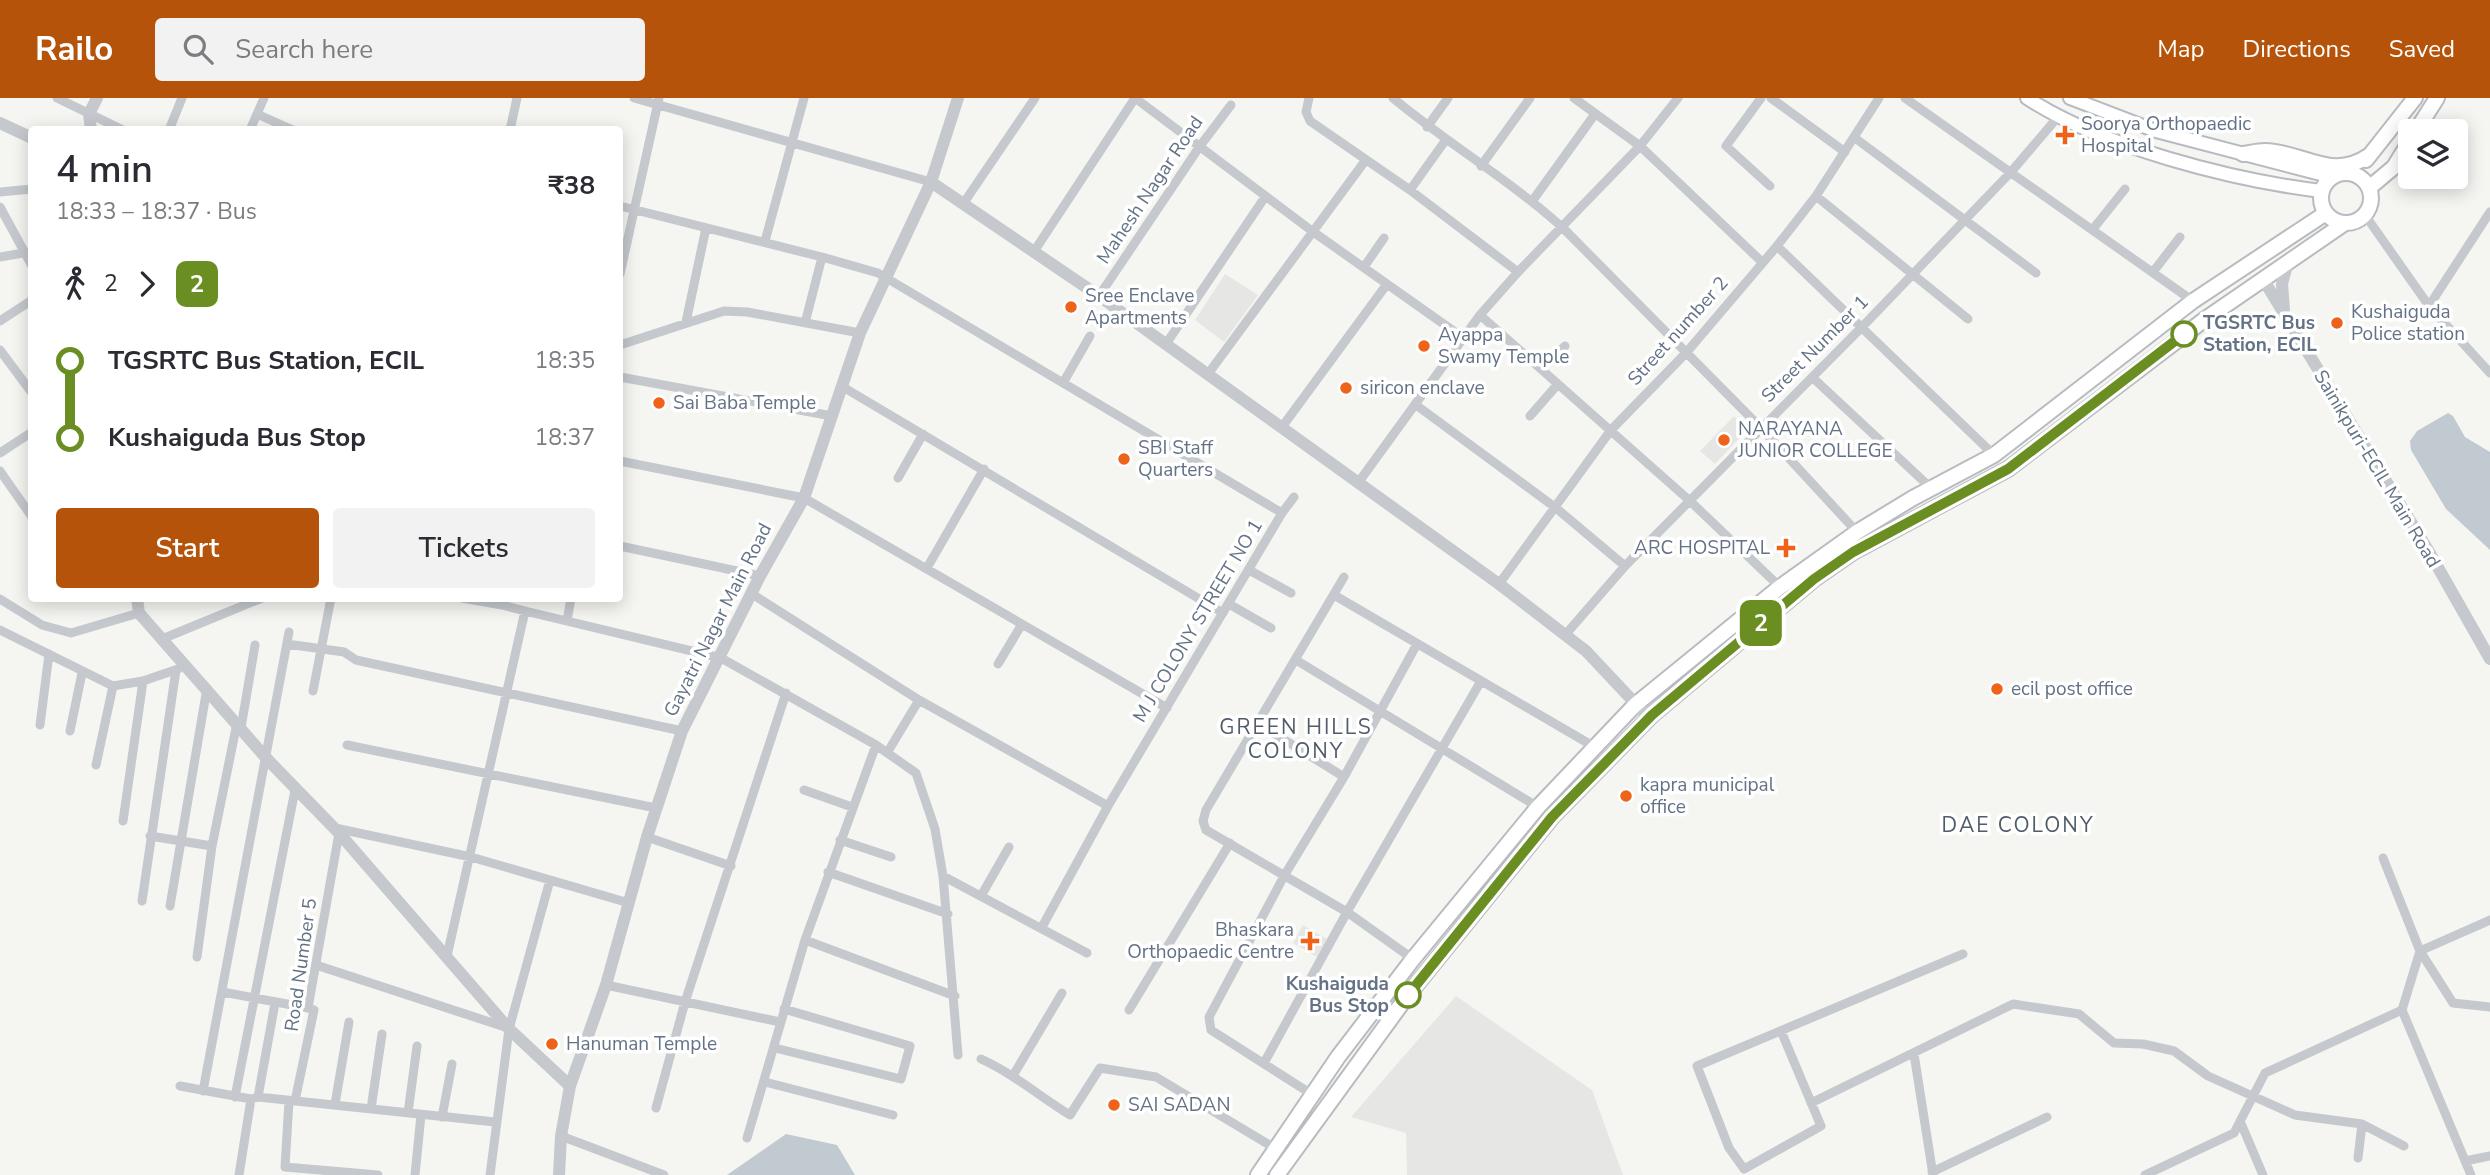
<!DOCTYPE html>
<html lang="en">
<head>
<meta charset="utf-8">
<style>
  :root { --surface:#fff; --page:#f2f2f3; --text:#2b2b33; --muted:#7c7c81; --accent:#b45309 }
  body { margin:0; font-family:"Nunito Sans",sans-serif; background:var(--page); color:var(--text); height:100vh; display:flex; flex-direction:column; font-size:26px; white-space:nowrap }
  * { box-sizing:border-box; margin:0 }
  p { font-size:23px; color:var(--muted) }
  .icon { flex:none; width:38px; height:38px; fill:none; stroke:currentColor; stroke-width:2; stroke-linecap:round; stroke-linejoin:round }
  .map { position:relative; flex:1; overflow:hidden }
  .side { position:absolute; left:28px; top:28px; width:595px; height:476px; display:flex; flex-direction:column; background:var(--surface); border-radius:7px; box-shadow:0 4px 18px #0003 }
  .side>* { flex:none }
  .badge { padding:0 14px; border-radius:10px; font-size:24px; line-height:46px }
  .controls { position:absolute; left:2398px; top:21px; display:grid; gap:14px }
  .controls a { display:grid; place-items:center; width:70px; height:70px; border-radius:7px; background:var(--surface); box-shadow:0 4px 18px #0003; font-size:35px }
  .map>.badge { position:absolute; translate:-50% -50%; box-shadow:0 0 0 4px #fff }
  .legs { display:flex; align-items:center; gap:10px; height:77px; padding:0 28px; font-size:23px }
  .legs p { margin-inline-start:auto }
  .headline { display:flex; align-items:center; justify-content:space-between; height:119px; padding:0 28px }
  h1 { font-size:38px; font-weight:600; line-height:52px }
  .action { display:flex; gap:14px; margin-top:auto; padding:14px 28px }
  .action a { flex:1; height:80px; border-radius:7px; background:var(--accent); color:#fff; font-size:28px; font-weight:600; line-height:80px; text-align:center }
  .action a+a { background:var(--page); color:var(--text) }
  ul { padding:0 28px; list-style:none }
  li { display:flex; align-items:center; gap:24px; height:77px; font-size:26px }
  li i { display:grid; place-items:center; width:10px; height:100%; margin:0 9px; background:currentColor }
  li i::after { content:''; width:18px; height:18px; margin:-9px; border:5px solid; border-radius:50%; background:var(--surface) }
  li p { margin-inline-start:auto }
  li:first-child i { background:linear-gradient(#0000 50%,currentColor 0) }
  li:last-child i { background:linear-gradient(currentColor 50%,#0000 0) }
  header { display:flex; align-items:center; gap:42px; box-sizing:border-box; height:98px; padding:0 35px; background:var(--accent); color:#fff }
  header strong { font-size:33px }
  nav { display:flex; gap:38px; margin-inline-start:auto; font-size:24px }
  .search { width:490px; height:63px; background:var(--page); display:flex; align-items:center; gap:18px; box-sizing:border-box; padding:0 24px; border-radius:7px; color:var(--muted); font-size:26px }
  .map>svg:first-child { display:block }
  .built { fill:#e6e7e5 }
  .water { fill:#c1cad0 }
  .lines { fill:none; stroke-linecap:round; stroke-linejoin:round }
  .secondary-casing { stroke:#b7bbc1; stroke-width:16 }
  .primary-casing { stroke:#b8bbc0; stroke-width:18 }
  .minor { stroke:#c5c8cc; stroke-width:9 }
  .tertiary { stroke:#c5c8cc; stroke-width:12 }
  .secondary { stroke:#fff; stroke-width:12 }
  .primary { stroke:#fff; stroke-width:14 }
  .line-1-casing { stroke:#fff; stroke-width:16 }
  .line-1 { stroke:#6b8e23; stroke-width:10 }
  .poi-dot { fill:#ee6219; stroke:#fff; stroke-width:2.5 }
  .stop-1-dot { fill:#fff; stroke:#6b8e23; stroke-width:3.5 }
  .labels { text-anchor:middle; dominant-baseline:central; stroke-width:7; stroke-linejoin:round; paint-order:stroke }
  .poi-label { font-size:19px; fill:#637285; stroke:#fff; text-anchor:start }
  .street-label { font-size:19px; fill:#637285; stroke:#fff }
  .stop-label { font-size:19px; font-weight:bold; fill:#637285; stroke:#fff; text-anchor:start }
  .neighbourhood-label { font-size:21px; letter-spacing:2px; fill:#515c69; stroke:#fff }
</style>
</head>
<body>
<header>
<strong>Railo</strong>
<div class="search"><svg class="icon" aria-label="search" viewBox="0 0 24 24"><circle cx="10" cy="10" r="6"/><path d="M15 15l6 6"/></svg>Search here</div>
<nav><a>Map</a><a>Directions</a><a>Saved</a></nav>
</header>
<div class="map">
<svg width="2490" height="1077" viewBox="0 0 2490 1077">
  <rect width="100%" height="100%" fill="#f5f6f2"/>
  <!-- built -->
  <path class="built" d="M1225,176L1258,197L1224,244L1195,222Z
    M1734,318L1748,331L1715,366L1700,353Z
    M1303,827L1327,841L1317,859L1293,845Z
    M1456,898L1592,992L1623,1077H1407L1406,1035L1351,1019Z"/>
  <!-- water -->
  <path class="water" d="M2448,315L2453,318L2465,339L2490,354V452L2446,411L2411,352L2410,343L2417,333Z
    M786,1036L837,1047L855,1077H727Z"/>
  <g class="lines">
    <!-- secondary casing -->
    <g class="secondary-casing">
      <path id="secondary" d="M2027,0C2102,49 2232,82 2321,93
        M2070,0L2156,33L2332,79"/>
    </g>
    <!-- primary casing -->
    <g class="primary-casing">
      <path id="primary" d="M2416,33L2437,0
        M2243,56C2250,55 2258,53 2265,53C2305,54 2331,84 2370,57
        M2366,62L2415,0
        M2321 100a25 25 0 1 1 50 0a25 25 0 1 1-50 0Z
        M2369,90L2394,69L2410,43
        M1258,1077L1338,959L1413,861L1538,709L1635,607L1780,489L1857,434L1913,400L1994,357L2193,203L2326,115
        M1277,1077L1408,897L1552,719L1652,617L1814,481L1853,454L2008,371L2204,222L2345,125"/>
    </g>
    <!-- minor -->
    <path class="minor" d="M57,0L123,32
      M634,0L931,84
      M1135,0L1312,133L1462,239
      M1309,0L1306,14L1310,23L1410,92L1518,174
      M1393,0C1448,46 1510,82 1563,130L1761,330L1857,434
      M1574,0L1640,48L1762,164
      M1761,0L1726,48L1770,88
      M1771,0L1845,54
      M1905,0L2193,203
      M257,16L293,32
      M1427,29L1448,0
      M169,32L182,0
      M250,32L264,0
      M510,32L517,0
      M1855,40L2036,175
      M1481,68L1530,0
      M1410,92L1445,43
      M0,94L32,91
      M1816,98L1968,221
      M1533,102L1595,16
      M963,106L1035,0
      M620,108L822,159L805,225
      M0,109L32,168
      M2365,117L2429,208L2490,275
      M2093,131L2125,91
      M765,143L804,0
      M1777,148L1994,357
      M1033,155L1135,0
      M0,159L23,155
      M822,159L878,175L1282,415L1108,708L1042,829
      M1364,169L1384,140
      M2153,174L2180,139
      M620,176L659,0
      M1099,198L1200,48L1231,7
      M2429,208L2490,114
      M1480,217L1690,403L1780,489
      M0,223L32,202
      M686,224L706,130
      M1166,246L1265,99
      M620,247L724,213L747,214L860,235
      M0,252L32,295
      M1541,270L1565,248
      M1208,276L1365,63
      M620,279L832,318
      M1812,279L1932,391
      M1063,285L1090,238
      M843,289L1223,515
      M1416,307L1556,410L1625,468
      M1530,318L1558,286
      M1282,329L1387,186
      M0,355L32,334
      M620,363L804,400L1167,610
      M0,373L32,419
      M898,380L923,336
      M1358,385L1480,217L1518,174L1640,48L1678,0
      M1282,415L1294,399
      M620,448L760,478
      M927,470L984,371
      M1249,472L1291,495
      M1344,479L1206,712L1203,723L1206,732L1347,814L1413,861
      M1499,486L1611,332L1686,255L1777,148L1816,98L1879,0
      M752,496L919,602L1108,708
      M1334,497L1593,648
      M462,500L502,507
      M504,500L502,507L525,513L721,560L876,647L916,675L935,731L943,778L958,957
      M0,501L42,527L71,535L139,515
      M1229,506L1271,530
      M567,523L571,500
      M0,532L113,588L143,583L178,571
      M1566,536L1625,468L1862,229L2011,74L2057,20
      M162,541L262,500
      M287,546L344,554L356,562L682,633
      M1296,562L1538,709
      M998,566L1022,526
      M313,593L331,500
      M1259,626L1344,679
      M40,627L49,556
      M241,630L255,547
      M70,633L82,575
      M347,647L656,710
      M887,655L919,602
      M96,667L113,588
      M804,692L852,709
      M123,723L143,583
      M335,730L471,759L629,805
      M150,738L212,748
      M647,739L731,768
      M840,742L891,759
      M828,774L948,816
      M943,778L1087,855
      M981,798L1009,749
      M142,803L176,572
      M170,808L207,590
      M2490,822L2420,853L2453,905L2490,909
      M805,842L955,898
      M447,858L525,513
      M197,859L212,748L237,625
      M316,867L508,930
      M606,887L780,924
      M223,894L308,910
      M1129,912L1230,745
      M2402,912L2471,1077
      M1781,933L1821,1028L1744,1071L1729,1050L1697,968L1963,856
      M775,950L901,981L910,948L784,911
      M1914,956L1933,1077
      M981,961C1014,976 1039,998 1070,1017L1100,970L1156,979L1276,1051
      M1264,965L1347,814L1481,583
      M1014,976L1062,895
      M765,984L893,1017
      M180,988L251,1001L258,999L495,1024
      M203,993L289,534
      M1313,997L1211,932L1209,919L1284,778L1344,679L1417,546
      M235,999L295,692
      M258,999L275,905
      M289,1003L285,1069L378,1077
      M295,1003L314,912L308,910L339,735
      M1811,1005L2013,906L2079,916L2114,945L2143,946L2174,953L2208,978L2295,1017L2362,1026L2404,1048
      M335,1006L349,924
      M656,1010L685,904L786,595
      M371,1011L382,936
      M408,1015L417,948
      M442,1019L452,966
      M2240,1023L2263,1077
      M561,1038L664,1077
      M747,1040L805,842L876,647
      M2358,1060L2362,1026
      M2465,1063L2490,1058
      M1932,1074L2047,1019
      M239,1077L251,1001
      M415,1077L421,1017
      M490,1077L509,931L550,782
      M2145,1077L2234,1035L2265,975L2402,912L2420,853L2383,760"/>
    <!-- tertiary -->
    <path class="tertiary" d="M0,25L32,40
      M91,32L89,16L97,0
      M931,84L1099,198L1499,486L1586,553L1649,620
      M2263,181L2428,452L2490,561
      M2284,212L2282,186L2288,164
      M137,500L139,515L268,662L339,735L509,931L570,988
      M559,1077L561,1038L570,988L606,887L647,739L682,633L760,478L804,400L860,235L931,84L958,0"/>
    <!-- secondary -->
    <use href="#secondary" class="secondary"/>
    <!-- primary -->
    <use href="#primary" class="primary"/>
  </g>
  <g class="lines">
    <!-- line-1 casing -->
    <g class="line-1-casing">
      <path id="line-1" d="M1408,897L1552,719L1652,617L1814,481L1853,454L2008,371L2184,236"/>
    </g>
    <!-- line-1 -->
    <use href="#line-1" class="line-1"/>
  </g>
  <!-- markers -->
  <g class="poi-dot">
    <path d="M2061.5 26.5h7v7h7v7h-7v7h-7v-7h-7v-7h7z"/>
    <circle cx="1071" cy="209" r="7"/>
    <circle cx="2337" cy="225" r="7"/>
    <circle cx="1424" cy="248" r="7"/>
    <circle cx="1346" cy="290" r="7"/>
    <circle cx="659" cy="305" r="7"/>
    <circle cx="1724" cy="342" r="7"/>
    <circle cx="1124" cy="361" r="7"/>
    <path d="M1782.5 439.5h7v7h7v7h-7v7h-7v-7h-7v-7h7z"/>
    <circle cx="1997" cy="591" r="7"/>
    <circle cx="1626" cy="698" r="7"/>
    <path d="M1306.5 832.5h7v7h7v7h-7v7h-7v-7h-7v-7h7z"/>
    <circle cx="552" cy="946" r="7"/>
    <circle cx="1114" cy="1007" r="7"/>
  </g>
  <g class="stop-1-dot">
    <circle cx="2184" cy="236" r="12"/>
    <circle cx="1408" cy="897" r="12"/>
  </g>
  <g class="labels">
    <!-- poi labels -->
    <g class="poi-label">
      <text x="2081" y="26">Soorya Orthopaedic<tspan x="2081" dy="22">Hospital</tspan></text>
      <text x="1085" y="198">Sree Enclave<tspan x="1085" dy="22">Apartments</tspan></text>
      <text x="2351" y="214">Kushaiguda<tspan x="2351" dy="22">Police station</tspan></text>
      <text x="1438" y="237">Ayappa<tspan x="1438" dy="22">Swamy Temple</tspan></text>
      <text x="1360" y="290">siricon enclave</text>
      <text x="673" y="305">Sai Baba Temple</text>
      <text x="1738" y="331">NARAYANA<tspan x="1738" dy="22">JUNIOR COLLEGE</tspan></text>
      <text x="1138" y="350">SBI Staff<tspan x="1138" dy="22">Quarters</tspan></text>
      <text x="1770" y="450" text-anchor="end">ARC HOSPITAL</text>
      <text x="2011" y="591">ecil post office</text>
      <text x="1640" y="687">kapra municipal<tspan x="1640" dy="22">office</tspan></text>
      <text x="1294" y="832" text-anchor="end">Bhaskara<tspan x="1294" dy="22">Orthopaedic Centre</tspan></text>
      <text x="566" y="946">Hanuman Temple</text>
      <text x="1128" y="1007">SAI SADAN</text>
    </g>
    <!-- street labels -->
    <g class="street-label">
      <text transform="translate(1150 92) rotate(-56)">Mahesh Nagar Road</text>
      <text transform="translate(1678 233) rotate(-48)">Street number 2</text>
      <text transform="translate(1815 251) rotate(-45)">Street Number 1</text>
      <text transform="translate(2377 371) rotate(59)">Sainikpuri-ECIL Main Road</text>
      <text transform="translate(718 522) rotate(-63)">Gayatri Nagar Main Road</text>
      <text transform="translate(1198 523) rotate(-59)">M J COLONY STREET NO 1</text>
      <text transform="translate(301 867) rotate(-82)">Road Number 5</text>
    </g>
    <!-- stop labels -->
    <g class="stop-label">
      <text x="2203" y="225">TGSRTC Bus<tspan x="2203" dy="22">Station, ECIL</tspan></text>
      <text x="1389" y="886" text-anchor="end">Kushaiguda<tspan x="1389" dy="22">Bus Stop</tspan></text>
    </g>
    <!-- neighbourhood labels -->
    <g class="neighbourhood-label">
      <text x="1296" y="629">GREEN HILLS<tspan x="1296" dy="24">COLONY</tspan></text>
      <text x="2018" y="727">DAE COLONY</text>
    </g>
  </g>
</svg>
<div class="controls">
<a><svg class="icon" aria-label="layers" viewBox="0 0 24 24"><path d="M12 4l9 5-9 5-9-5zM3 14l9 5 9-5"/></svg></a>
</div>
<b class="badge" style="left:1761px;top:525px;background:#6b8e23;color:#fff">2</b>
<section class="side">
<div class="headline"><div><h1>4 min</h1><p>18:33 – 18:37 · Bus</p></div><b>₹38</b></div>
<div class="legs"><svg class="icon" aria-label="walk" viewBox="0 0 24 24"><circle cx="13" cy="4" r="2"/><path d="M13 8l-2 6 4 7M11 14l-3 7M7 12l3-4h3l4 4"/></svg>2<svg class="icon" aria-label="forward" viewBox="0 0 24 24"><path d="M9 5l7 7-7 7"/></svg><b class="badge" style="background:#6b8e23;color:#fff">2</b></div>
<ul>
<li><i style="color:#6b8e23"></i><b>TGSRTC Bus Station, ECIL</b><p>18:35</p></li>
<li><i style="color:#6b8e23"></i><b>Kushaiguda Bus Stop</b><p>18:37</p></li>
</ul>
<div class="action"><a>Start</a><a>Tickets</a></div>
</section>
</div>
</body>
</html>
